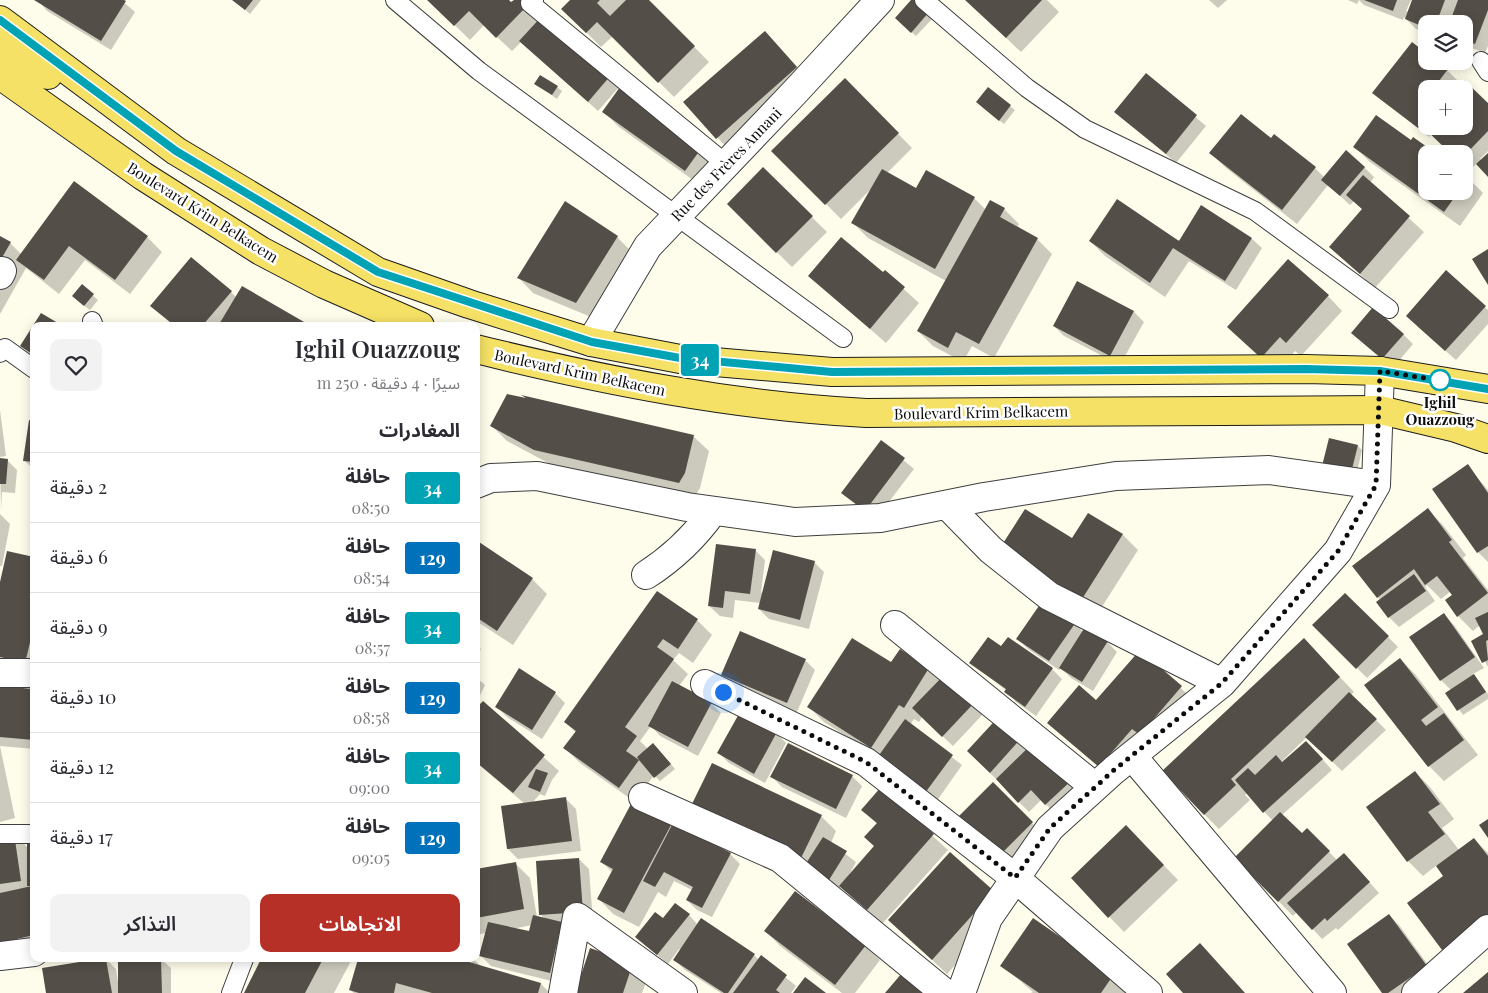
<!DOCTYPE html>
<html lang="ar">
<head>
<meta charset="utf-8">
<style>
  :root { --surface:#fff; --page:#f2f2f3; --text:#2b2b33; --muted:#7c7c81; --line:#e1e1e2; --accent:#b73028 }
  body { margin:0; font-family:"Playfair Display","Noto Sans Arabic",serif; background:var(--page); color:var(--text); direction:rtl; height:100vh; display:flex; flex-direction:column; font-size:19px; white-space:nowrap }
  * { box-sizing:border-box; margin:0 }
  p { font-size:16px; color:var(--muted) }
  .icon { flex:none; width:28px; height:28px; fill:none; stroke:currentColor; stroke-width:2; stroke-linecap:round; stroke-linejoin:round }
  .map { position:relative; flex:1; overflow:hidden; direction:ltr }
  .panel { position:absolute; left:30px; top:322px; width:450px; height:640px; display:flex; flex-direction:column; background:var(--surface); border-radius:10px; box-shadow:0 2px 12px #0003; direction:rtl }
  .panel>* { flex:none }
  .badge { padding:0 10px; border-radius:4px; font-size:18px; line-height:32px }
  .buttons { position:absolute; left:1418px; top:15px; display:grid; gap:10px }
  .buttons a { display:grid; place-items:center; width:55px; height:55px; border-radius:10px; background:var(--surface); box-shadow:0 2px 12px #0003; font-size:25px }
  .you { position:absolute; width:25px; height:25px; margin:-12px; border:4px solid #fff; border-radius:50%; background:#1a73e8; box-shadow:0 0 0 8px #1a73e833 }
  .map>.badge { position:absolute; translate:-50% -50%; box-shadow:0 0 0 2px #fff }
  h2 { padding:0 20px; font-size:19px; line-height:45px }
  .round { display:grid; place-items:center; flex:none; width:52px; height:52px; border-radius:10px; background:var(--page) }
  .overview { display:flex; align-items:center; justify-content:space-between; height:85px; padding:0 20px }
  h1 { font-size:24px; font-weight:600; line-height:38px }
  .primary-button { display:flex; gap:10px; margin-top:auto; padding:10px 20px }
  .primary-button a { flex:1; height:58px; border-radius:10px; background:var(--accent); color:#fff; font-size:20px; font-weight:600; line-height:58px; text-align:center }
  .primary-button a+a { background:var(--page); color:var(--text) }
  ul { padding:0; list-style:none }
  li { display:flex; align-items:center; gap:15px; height:70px; padding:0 20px; border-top:1px solid var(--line) }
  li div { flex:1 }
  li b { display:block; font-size:19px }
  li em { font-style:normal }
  li .badge { min-width:55px; font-weight:700; text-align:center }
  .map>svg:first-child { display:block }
  .shadow { fill:#0003; fill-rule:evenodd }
  .building { fill:#544e48 }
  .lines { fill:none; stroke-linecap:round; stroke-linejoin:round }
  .service-casing { stroke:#3f3f3f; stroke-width:20 }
  .minor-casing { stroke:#3f3f3f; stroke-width:30 }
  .primary-casing { stroke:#1d1d1d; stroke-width:30 }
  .service { stroke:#fff; stroke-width:18 }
  .minor { stroke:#fff; stroke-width:28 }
  .primary { stroke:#f5e165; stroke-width:28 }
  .line-casing { stroke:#fff; stroke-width:11 }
  .line { stroke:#00a3b4; stroke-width:8 }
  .walk { stroke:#0c0c0c; stroke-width:5; stroke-dasharray:0 9 }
  .stop-dot { fill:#fff; stroke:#00a3b4; stroke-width:2.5 }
  .labels { text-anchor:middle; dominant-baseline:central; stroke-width:5; stroke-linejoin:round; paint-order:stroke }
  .street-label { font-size:15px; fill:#0c0c0c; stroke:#fff }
  .stop-label { font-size:15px; font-weight:bold; fill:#0c0c0c; stroke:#fff }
</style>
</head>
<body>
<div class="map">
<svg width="1488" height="993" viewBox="0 0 1488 993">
  <rect width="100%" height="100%" fill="#fefdeb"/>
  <!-- shadow -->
  <path class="shadow" d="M38,0H121L135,12L111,50L47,11Z
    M234,0H261L250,14Z
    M429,0H507L511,4L515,0H519L620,86L598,111L521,42L512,51L484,25L470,40Z
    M571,0H648L709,62L674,97L613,36L601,47L563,9Z
    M913,0L933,18L916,36L901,23Z
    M966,0H1047L1059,12L1021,52Z
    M1209,0H1227L1218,8Z
    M1348,0H1411L1406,11L1409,12L1414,0H1488V46L1485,53L1464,45V24H1426V33L1416,29L1404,17L1403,20L1364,5L1359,0L1357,4Z
    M1412,43L1426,54V61L1447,70L1457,80L1450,89H1426V126H1464V81L1488,105V151L1480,159L1482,161L1488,155V175L1477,163L1470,170L1464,165V154L1432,133L1429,137L1374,92Z
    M779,47L811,83L732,153L685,103Z
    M1146,75L1206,126L1176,163L1116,112Z
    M845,80L912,148L887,173L917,189L974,198L986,210L1004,209L1019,224L1017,228L1037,239L1052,254L994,358L972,346L963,362L933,346L918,331L946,281L868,238L853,223L871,189L841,219L773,151Z
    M536,84L557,87L562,91L557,99Z
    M1010,106L1015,110L1004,124L982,107Z
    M604,112L722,155L700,185L619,127Z
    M1271,139L1315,168L1324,177L1364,167L1374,177L1370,183L1424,232L1375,288L1330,247L1363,210L1354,201L1350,205L1328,185L1297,224L1226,168L1211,153Z
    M1355,147L1426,154V191H1464V174L1483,193L1460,226L1370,162Z
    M763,169L827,232L792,267L728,204Z
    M74,183L147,237L162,252L130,294L85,260L59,294L26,268L0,314V237L10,243L21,254Z
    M617,237L632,252L591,317L533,293L519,278Z
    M1252,239L1262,248L1236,290L1189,261L1165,297L1105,256L1090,241Z
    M885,272L919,303L886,343L810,276L883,274Z
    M1446,272L1488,310V324L1456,360L1417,326Z
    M1077,282L1134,312L1144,322L1120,365L1064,336L1054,326Z
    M82,286L98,300L90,310L78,301Z
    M242,287L309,326H174L152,306L231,292L236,297Z
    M1328,296L1342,311L1301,356L1295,351L1277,372L1228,327Z
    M34,327V358L21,346Z
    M1403,334L1413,344L1393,368L1363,343Z
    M526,397L694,437L709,451L700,488L694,498L550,464L507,441L492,426Z
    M0,410L6,456L0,457Z
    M34,422V470L24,460Z
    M882,442L914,469L875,520L843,493Z
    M1358,446L1362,450L1356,477L1328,470Z
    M0,460H7L17,470L15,493L2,492L1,510Z
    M1467,466L1488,490V562L1478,552L1433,490Z
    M1428,510L1443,525L1466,555L1463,558L1488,590V667L1473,641L1485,635L1480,625L1473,631L1458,616L1454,595L1451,591L1441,599L1427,585L1425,587L1435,601L1399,627L1389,617L1378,597Z
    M0,514L10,524L2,566H0Z
    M1088,514L1123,535L1138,550L1098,613L1017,563L1072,540Z
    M476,541L532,579L547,594L513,645L476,621Z
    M755,550L765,560L761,593L814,562L824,572L809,629L769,619L759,609L760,603L735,600L733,618L720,616L709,606Z
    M34,558V675L0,667V588Z
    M658,592L697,620L712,635L693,663L679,653L673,660L688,674L679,686L711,703L721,713L698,756L660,736L651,726L640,741L648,749H658L675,769L660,781L654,775L635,802L580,763L565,748L576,733L566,722Z
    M1345,594L1398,647L1367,678L1314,625Z
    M1444,615L1454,625L1484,668L1473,674L1488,694V699L1463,715L1447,693L1451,690L1441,680Z
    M1075,623L1083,632L1107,642L1117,652L1093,691L1071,678L1061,668L1059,670L1028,649L1018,639Z
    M476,644L481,649L476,659Z
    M1001,648L1052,669L1062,679L1036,716L1016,702L1007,691L971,663Z
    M1140,651L1196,702L1115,781L1049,723L1097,702Z
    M1319,655L1354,692L1351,695L1386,730L1342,771L1307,737L1281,762L1282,763L1316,752L1332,770L1282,815L1302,835L1307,830L1338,861L1354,865L1379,893L1338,930L1336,928L1322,939L1297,912L1293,916L1236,858L1273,821L1247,793L1245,795L1250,800L1219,829L1204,814Z
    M1400,659L1415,674L1478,755L1444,781L1429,766L1366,685Z
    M805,660L815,670L797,712L732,685L722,675Z
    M891,664L928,669L940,681L984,713L953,746L922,717L919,722L914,719L910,725L962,765L936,802L879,757L824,722L809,707Z
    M476,677L485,685L476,704Z
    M0,687L34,690V749L0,746L15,818L0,822Z
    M555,693L565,703L542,739L507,717L497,707Z
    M483,703L559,771L552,780L545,796L540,794L532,803L566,799L576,809L581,851L518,859L508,849L525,804L476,762Z
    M1002,715L1081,791L1056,814L1041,800L1029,812L978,761Z
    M776,733L786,743L765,783L729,763L719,753Z
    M1415,772L1430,787L1454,819L1442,828L1459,850L1474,839L1488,853V942L1458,964L1443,950L1408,903L1445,876L1437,865L1423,876L1408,861Z
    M852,776L862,786L846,818L782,787L772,777Z
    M993,784L1042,833L1009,865L961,816Z
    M881,789L948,850L882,924L841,886L839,889L708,821L821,816L836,831L831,843L856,862L847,879L875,847L877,824L863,810Z
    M670,826L730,854L740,864L712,917L697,910L687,900L692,890L674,881L666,897L658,892L639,927L613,914L599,899L613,873L602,862Z
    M14,834L28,848L34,838V953L0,961V836Z
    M1141,842L1178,880L1124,932L1072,878Z
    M950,854L1008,907L947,974L890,920Z
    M579,859L589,869L593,922L560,983L491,966L481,956L486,933L476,935V870L515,863L530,878L537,917L545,919L541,915ZM532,925L530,933L512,929Z
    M689,915L698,925L754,955L759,960L761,957L796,986L791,993H721L685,970L675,960L681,950L679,949L668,964L636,937L664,920Z
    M1389,915L1399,925L1436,976L1412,993H1384Z
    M1034,920L1128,990L1126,993H1031L1033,992L1002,965Z
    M766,931L865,946L880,960L855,993H842L780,946Z
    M591,950L647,979L642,993H577Z
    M106,959L116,969L118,982L119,959H161L171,968V993H48L44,969Z
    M263,959H352L334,993H245Z
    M360,959H473L482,967L541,984L550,993H354L350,990Z"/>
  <!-- building -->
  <path class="building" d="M34,0H124L126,1L101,41Z
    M232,0H253L245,10Z
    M427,0H509L511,2L514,0H521L527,6L496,38L469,11L454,26Z
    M570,0H600L597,3L610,16L626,0H649L695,46L658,83L597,22L586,33L561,9Z
    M911,0H916L929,12L911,33L895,18Z
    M965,0H1042L1006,38Z
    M1364,0H1397L1393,11Z
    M1412,0H1445L1436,24H1426V28L1405,19Z
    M1458,0H1488V10L1475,44L1464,40V24H1449Z
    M542,16L611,75L588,102L519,41Z
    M765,31L797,67L716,139L683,102Z
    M1412,42L1426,53V61H1438L1448,69L1433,89H1426V126H1464V89H1455L1464,80L1488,103V131L1464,156V154H1451L1421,125L1418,128L1372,93Z
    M1146,73L1197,115L1166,154L1114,112Z
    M540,75L558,86L552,95L534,84Z
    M845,78L899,133L825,205L771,151Z
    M625,80L708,139L685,171L602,112Z
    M988,87L1011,105L999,121L976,102Z
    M1241,114L1271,138L1274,134L1316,167L1282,210L1209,153Z
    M1376,115L1411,140L1413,137L1437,154H1426V191H1459L1444,212L1353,147Z
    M1346,150L1365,167L1340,196L1321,180Z
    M1488,153V177L1476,164Z
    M763,167L813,216L776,253L727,204Z
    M882,169L916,188L926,170L975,197L935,269L851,223Z
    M1464,173L1469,177L1464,185Z
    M1363,175L1410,216L1360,274L1329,247L1362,209L1346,195Z
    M74,181L148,236L115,280L69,246L44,280L16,260Z
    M1117,199L1179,241L1201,205L1252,238L1225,281L1173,248L1150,283L1089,241Z
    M990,200L1005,208L1000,217L1038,238L979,344L956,332L948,348L917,331Z
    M565,201L618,236L576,303L517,278Z
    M0,236L11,242L0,261Z
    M841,237L883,272L885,270L905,287L870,329L808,276Z
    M1488,249V285L1472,259Z
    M191,257L232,291L202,326H175L150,306Z
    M1288,259L1329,295L1286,343L1280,337L1261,358L1227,327Z
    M1446,270L1486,306L1445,351L1406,316Z
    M1077,281L1134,311L1110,356L1053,326Z
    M82,284L94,294L84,306L72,296Z
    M242,286L311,326H218Z
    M1373,307L1404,334L1382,359L1351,333Z
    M41,313L63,326H34V355L20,346Z
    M507,394L526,398L521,395L694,435L685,473L679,483L534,450L490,426Z
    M29,420L34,421V462L23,461Z
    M1329,438L1358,445L1351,473L1322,466Z
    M881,440L905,458L865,511L841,493Z
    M0,458L8,459L6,484H0Z
    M1468,464L1488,493V546L1477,553L1432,489Z
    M1428,508L1452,540L1449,542L1488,593L1457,617L1445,600L1452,595L1437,576L1425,585L1414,569L1377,598L1352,566Z
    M1025,509L1072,538L1088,513L1123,534L1082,599L1000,548Z
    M476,540L533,578L497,631L476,617Z
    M716,544L756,549L750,594L725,591L723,608L708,606Z
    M773,550L815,561L800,620L758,609Z
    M7,551L34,557V626L25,663L0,657V582Z
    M1414,574L1426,591L1388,618L1376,602Z
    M657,591L698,619L678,649L663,639L657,647L674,659L625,727L637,736L626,751L639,760L637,757L653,743L671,764L654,778L639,760L619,788L563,748L576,731L564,722Z
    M1345,593L1389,636L1356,669L1312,625Z
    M1043,600L1076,622L1049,661L1016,639Z
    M1488,612V640L1486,641L1488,660L1482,663L1471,641L1483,634L1475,618Z
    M1444,613L1475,657L1440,681L1409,637Z
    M1085,627L1108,641L1082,682L1059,668Z
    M740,631L806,659L787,703L721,675Z
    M988,637L1001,646L1008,637L1053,668L1025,707L1004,692L1006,689L969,663Z
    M852,638L891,662L900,649L929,668L904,708L899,705L871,748L807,707Z
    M1304,638L1340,677L1231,779L1236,785L1204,815L1162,771Z
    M1140,650L1182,686L1140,735L1132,729L1099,767L1047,723L1079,685L1096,700Z
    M1400,658L1438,707L1421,720L1426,726L1444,713L1464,740L1428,767L1364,685Z
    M519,668L556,692L532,730L495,707Z
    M945,674L975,702L942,737L912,708Z
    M1474,674L1486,692L1457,711L1445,693Z
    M672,681L712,702L688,747L648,726Z
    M0,686L34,689V740L0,737Z
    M1349,692L1377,719L1332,762L1305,737Z
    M483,701L545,755L513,793L476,762V708Z
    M740,712L777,732L754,774L717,753Z
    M1002,713L1025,734L990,773L967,751Z
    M905,719L953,755L925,793L877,758Z
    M1035,741L1072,780L1045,805L1031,790L1018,803L996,779Z
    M1306,741L1323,759L1263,813L1235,780L1248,768L1255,775L1276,755L1282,762Z
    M788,743L853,775L836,809L770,777Z
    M712,763L822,815L801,858L691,806Z
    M536,769L548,773L540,792L528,787Z
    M1415,771L1440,804L1428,812L1445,834L1407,862L1366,807Z
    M993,782L1033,822L999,856L959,816Z
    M881,787L934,834L867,910L839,886L874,846L864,837L877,823L861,810Z
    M566,797L572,841L507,849L501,806Z
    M631,804L671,825L624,913L597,899L613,869L600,862Z
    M1280,812L1302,833L1307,828L1330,851L1278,902L1234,858Z
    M1488,819V838L1479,825Z
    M673,823L731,853L702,908L686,900L693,887L664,872L655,887L643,881Z
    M1126,825L1164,865L1108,918L1071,878Z
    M14,833L21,881L0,884V835Z
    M27,837H34V935L0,943V893L32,886H27Z
    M823,837L847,851L829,880L805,865Z
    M1474,838L1488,856V916L1442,950L1407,903L1443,876L1436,866Z
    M950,852L994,891L932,960L888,920Z
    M1344,853L1370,882L1327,921L1325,918L1312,930L1287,903Z
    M579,858L583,912L539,915L536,861Z
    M516,862L524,909L476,918V869Z
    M795,891L866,945L835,985L764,931Z
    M675,903L690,914L657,955L635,937L655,912L663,918Z
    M1389,914L1427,966L1388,993H1382L1347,944Z
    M533,915L562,922L550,973L479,956L488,922L529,931Z
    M701,918L755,954L728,993H724L673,960Z
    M1033,918L1114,974L1101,993H1039L1000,966Z
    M1200,943L1245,993H1183L1166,974Z
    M590,948L633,963L623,993H575Z
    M761,955L787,975L776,990L780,993H733Z
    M98,959H106L112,993H46L42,968Z
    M118,959H161L162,993H118Z
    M261,959H323L305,993H244Z
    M358,959H470L469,962L541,983L538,993H432L396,983L394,993H359L349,990Z
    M1488,972V993H1463Z
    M902,973L926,993H885Z
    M805,977L826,993H793Z"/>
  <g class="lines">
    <!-- service casing -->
    <g class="service-casing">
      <path id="service" d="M395,0L479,71L843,338
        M534,0L530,3L726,164
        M924,0L1027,88L1085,129L1255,211L1389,309
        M1481,61L1488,72
        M92,321L94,326
        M0,353L5,348L34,369
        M0,834H34
        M231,993L244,959"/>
    </g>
    <!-- minor casing -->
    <g class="minor-casing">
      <path id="minor" d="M0,275L2,271
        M591,342L648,246L794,93L880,0
        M476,484L491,478L537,476L687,507L795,522L880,518L984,497L1116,476L1269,470L1376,485
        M947,505L991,550L1049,596L1222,683
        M646,575C674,557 694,538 713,511
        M895,625L1095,787
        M0,673H34
        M705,684L866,762L1015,878L1148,993
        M1132,756L1332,993
        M643,797L780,858L945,993
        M0,956L34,952
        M563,993L577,917L683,993
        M961,993L988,918L1050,828L1114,770L1222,683L1338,551L1376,485L1380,371
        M1416,993L1488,929"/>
    </g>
    <!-- primary casing -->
    <g class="primary-casing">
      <path id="primary" d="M0,20L176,151L378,272L469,304L591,342L680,359L832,372L1306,369L1380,371L1488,389
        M0,46L48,75
        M0,75L143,176L261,251L324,284L420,326
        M476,349C605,381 734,406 866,413L1380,410L1456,428L1488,439"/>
    </g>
    <!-- service -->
    <use href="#service" class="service"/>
    <!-- minor -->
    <use href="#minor" class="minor"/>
    <!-- primary -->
    <use href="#primary" class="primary"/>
  </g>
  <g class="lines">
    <!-- line casing -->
    <g class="line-casing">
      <path id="line" d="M0,20L176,151L378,272L592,342L680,358L832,372L1306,369L1380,371L1488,389"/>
    </g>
    <!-- line -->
    <use href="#line" class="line"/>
    <!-- walk -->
    <path class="walk" d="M723,692L866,762L1015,878L1050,828L1114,770L1222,683L1338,551L1376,485L1380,371L1444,381L1440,380"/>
  </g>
  <!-- markers -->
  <circle class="stop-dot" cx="1440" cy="380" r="10"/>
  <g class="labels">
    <!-- street labels -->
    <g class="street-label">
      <text transform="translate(726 164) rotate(-46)">Rue des Frères Annani</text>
      <text transform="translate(203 212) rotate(32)">Boulevard Krim Belkacem</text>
      <text transform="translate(580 372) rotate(12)">Boulevard Krim Belkacem</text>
      <text transform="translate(981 412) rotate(-1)">Boulevard Krim Belkacem</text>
    </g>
    <!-- stop labels -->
    <g class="stop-label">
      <text x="1440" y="402">Ighil<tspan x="1440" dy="17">Ouazzoug</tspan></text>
    </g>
  </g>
</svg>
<div class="buttons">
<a><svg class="icon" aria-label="layers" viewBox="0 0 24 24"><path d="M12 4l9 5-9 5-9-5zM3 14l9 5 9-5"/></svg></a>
<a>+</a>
<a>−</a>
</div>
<div class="you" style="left:723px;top:692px"></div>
<b class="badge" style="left:700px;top:360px;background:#00a3b4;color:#fff">34</b>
<section class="panel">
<div class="overview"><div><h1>Ighil Ouazzoug</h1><p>سيرًا · 4 دقيقة · 250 m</p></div><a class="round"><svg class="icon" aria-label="heart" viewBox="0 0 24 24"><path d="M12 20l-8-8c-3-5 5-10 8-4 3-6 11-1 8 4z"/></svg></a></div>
<h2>المغادرات</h2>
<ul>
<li><span class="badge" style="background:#00a3b4;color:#fff">34</span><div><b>حافلة</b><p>08:50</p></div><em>2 دقيقة</em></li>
<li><span class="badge" style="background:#0072bc;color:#fff">129</span><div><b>حافلة</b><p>08:54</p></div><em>6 دقيقة</em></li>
<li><span class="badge" style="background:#00a3b4;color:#fff">34</span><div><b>حافلة</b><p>08:57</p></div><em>9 دقيقة</em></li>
<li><span class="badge" style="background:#0072bc;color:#fff">129</span><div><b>حافلة</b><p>08:58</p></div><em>10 دقيقة</em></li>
<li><span class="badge" style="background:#00a3b4;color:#fff">34</span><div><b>حافلة</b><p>09:00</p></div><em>12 دقيقة</em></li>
<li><span class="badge" style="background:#0072bc;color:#fff">129</span><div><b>حافلة</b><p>09:05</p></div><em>17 دقيقة</em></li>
</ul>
<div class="primary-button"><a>الاتجاهات</a><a>التذاكر</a></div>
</section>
</div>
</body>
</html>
